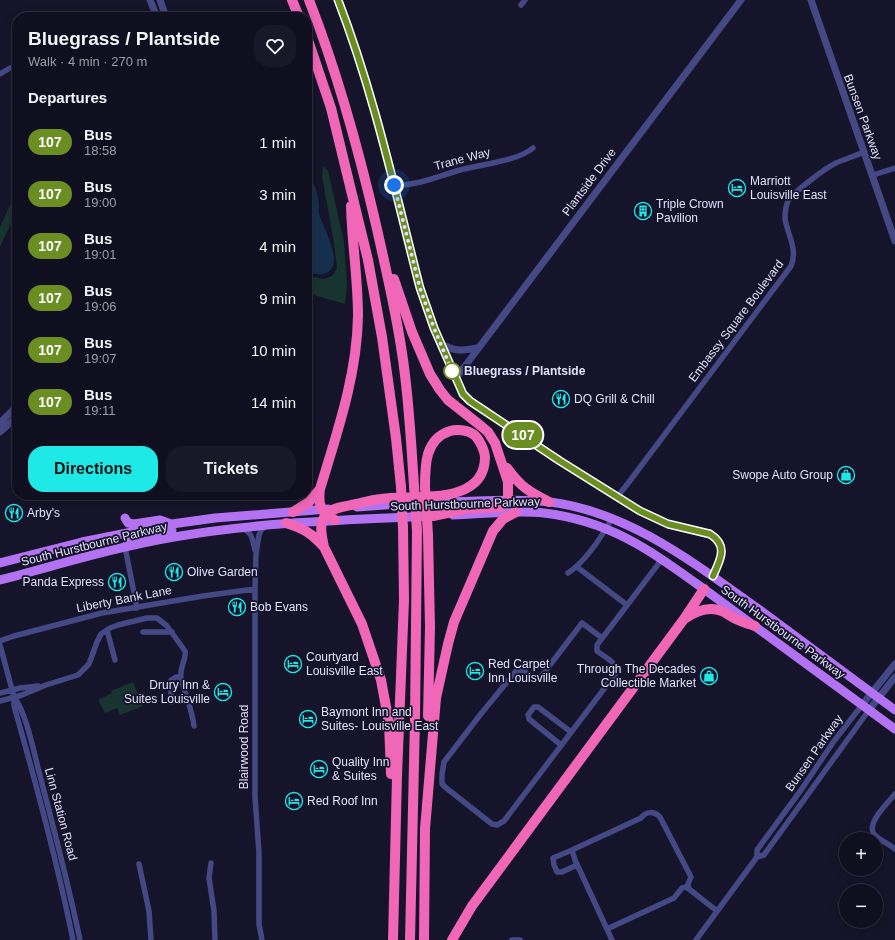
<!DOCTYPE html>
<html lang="en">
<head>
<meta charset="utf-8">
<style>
  :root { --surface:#100f20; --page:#191829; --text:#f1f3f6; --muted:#9c9ca5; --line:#302f3e; --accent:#1fe9e7 }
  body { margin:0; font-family:Arial,sans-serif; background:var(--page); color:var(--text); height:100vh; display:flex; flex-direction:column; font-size:15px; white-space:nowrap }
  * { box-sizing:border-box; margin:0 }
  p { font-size:13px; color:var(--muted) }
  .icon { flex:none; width:22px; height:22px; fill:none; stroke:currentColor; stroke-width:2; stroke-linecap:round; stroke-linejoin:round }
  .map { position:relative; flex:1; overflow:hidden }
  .panel { position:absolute; left:12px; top:12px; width:300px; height:488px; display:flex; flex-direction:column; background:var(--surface); border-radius:16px; box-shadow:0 2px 10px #0003,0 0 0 1px var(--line) }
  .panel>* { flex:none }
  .badge { padding:0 8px; border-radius:13px; font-size:14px; line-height:26px }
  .tools { position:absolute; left:839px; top:832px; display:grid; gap:8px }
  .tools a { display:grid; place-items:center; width:44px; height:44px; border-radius:50%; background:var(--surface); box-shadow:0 2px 10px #0003,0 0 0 1px var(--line); font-size:20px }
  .you { position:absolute; width:20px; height:20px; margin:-10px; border:3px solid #fff; border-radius:50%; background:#1a73e8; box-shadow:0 0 0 6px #1a73e833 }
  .map>.badge { position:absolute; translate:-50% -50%; box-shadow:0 0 0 2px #fff }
  h2 { padding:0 16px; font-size:15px; line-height:36px }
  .round { display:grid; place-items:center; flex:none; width:42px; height:42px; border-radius:16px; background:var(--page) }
  .headline { display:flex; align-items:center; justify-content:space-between; height:68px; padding:0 16px }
  h1 { font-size:19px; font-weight:700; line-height:30px }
  .primary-button { display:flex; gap:8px; margin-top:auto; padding:8px 16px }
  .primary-button a { flex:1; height:46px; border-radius:16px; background:var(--accent); color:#111; font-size:16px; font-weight:700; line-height:46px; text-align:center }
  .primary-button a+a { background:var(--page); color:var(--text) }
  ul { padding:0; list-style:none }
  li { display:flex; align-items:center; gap:12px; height:52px; padding:0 16px }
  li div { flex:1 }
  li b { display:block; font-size:15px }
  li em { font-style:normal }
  li .badge { min-width:44px; font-weight:700; text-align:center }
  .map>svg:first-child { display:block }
  .green { fill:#183430 }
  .water { fill:#15304d }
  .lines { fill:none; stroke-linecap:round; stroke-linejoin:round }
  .minor { stroke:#444985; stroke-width:5.5 }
  .tertiary { stroke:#444985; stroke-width:7 }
  .primary { stroke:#b372f1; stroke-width:9 }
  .motorway { stroke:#f067b8; stroke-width:10 }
  .motorway-bridge { stroke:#f067b8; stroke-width:10 }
  .line-casing { stroke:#fff; stroke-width:9 }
  .line { stroke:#6b8e23; stroke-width:6 }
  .walk { stroke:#e0e0fc; stroke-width:4; stroke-dasharray:0 7.2 }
  .stop-dot { fill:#fff; stroke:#6b8e23; stroke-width:2 }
  .labels { text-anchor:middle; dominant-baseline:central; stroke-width:3.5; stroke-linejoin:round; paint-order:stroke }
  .street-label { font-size:12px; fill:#e0e0fc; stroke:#15142a }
  .poi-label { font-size:12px; fill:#e0e0fc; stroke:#15142a; text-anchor:start }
  .stop-label { font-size:12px; font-weight:bold; fill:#e0e0fc; stroke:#15142a; text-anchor:start }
</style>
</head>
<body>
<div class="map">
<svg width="895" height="940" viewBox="0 0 895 940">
  <rect width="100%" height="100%" fill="#15142a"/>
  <!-- green -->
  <path class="green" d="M323,166L328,171L344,242L347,284L345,304L307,293V276L324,279L332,276L337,268L334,243L322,176Z
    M17,190V212L0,246V227Z
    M133,682L143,706L120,715L117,708L105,713L98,700L112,693L111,691Z"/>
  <!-- water -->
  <path class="water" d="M307,174C315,182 318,194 319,205C319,208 318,211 319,214C323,228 344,262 328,272C322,276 313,274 307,272Z"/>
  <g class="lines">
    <!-- minor -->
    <path class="minor" d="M521,5L525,0
      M0,74L10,68
      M873,175L895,168
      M394,185C417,186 439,176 460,170C481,164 516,162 533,148
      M617,497L626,486L791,266C798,249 788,236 785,219C785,213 785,207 788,201C794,192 825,168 836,163C845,159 855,156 864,152
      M242,528C253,533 252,539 255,550
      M125,547L137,608
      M577,567L627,605
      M568,573C587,560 601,538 612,518
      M107,630L115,660
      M143,632H172
      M602,638L582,623L540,678L533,679C528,674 523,668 516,671L480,715L444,762L442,774V784L445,787L492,824L497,825L504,821L616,673C619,663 604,657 597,651V645L662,559
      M0,641L14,636L102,613L203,596L255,589
      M0,645L14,697V706C36,783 57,861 73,940
      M0,693L20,688L38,686
      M14,697C26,713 33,748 38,768C53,825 68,882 80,940
      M0,701L22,695L46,685L78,675L89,664L97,642L101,634L110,628L118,625L147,618H157L167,626L185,651C187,659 179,667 181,678C185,694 192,709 194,726
      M171,702V680L176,677H181
      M561,745L529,719L528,715L534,707H538L571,732
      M895,794C888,803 866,823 874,834C879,840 889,844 895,849
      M572,850L553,858L554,865L557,872H562L577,865
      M757,857V850L801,790L834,741L862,705
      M211,863L209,878L214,911L215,940
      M139,864L149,911L151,940
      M607,929L674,898L682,888L685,887L689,889
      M262,940L259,924V853L255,797V589L256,554L259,535L261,530L266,526
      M512,940H520
      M612,940L575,860L572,850L641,818C646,811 654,811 660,817L691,877L688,884L689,889L717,911
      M696,940L757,857L764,855L869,710"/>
    <!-- tertiary -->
    <path class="tertiary" d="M150,0L157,17
      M160,0L166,17
      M338,0C374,93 395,191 420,288L433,329L463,394L470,401L560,461L640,511L668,524L710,535C729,546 720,560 713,576
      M811,0L895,241
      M440,343C455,352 461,351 477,348
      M456,378L741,0
      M0,423L17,406
      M0,432L17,417
      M862,705L895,664
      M869,710L895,677"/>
    <!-- primary -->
    <path class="primary" d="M357,507C397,504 437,502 477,501C501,500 526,499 550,502C629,512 694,563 757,608C803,642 849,676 895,710
      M453,515C483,514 514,510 544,513C611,521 651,551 704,589L895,729
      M125,518L128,523L134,524L160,520L171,524
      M125,547C131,535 159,533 172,530
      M0,563L82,542L172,524L215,518L328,509
      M0,580C58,565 115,547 174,537C260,522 347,520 434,516"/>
    <!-- motorway -->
    <path class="motorway" d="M292,0L299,17
      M309,0C338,74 359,151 377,229C386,270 396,311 402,353C409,397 411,442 414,486
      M307,37L331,108L368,260L382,337L396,438L401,487
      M394,279L412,332L430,374L440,390L448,400L481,426L488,432L495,443L508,482V500L501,507L466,509L433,516
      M507,468C521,487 528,491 549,502
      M293,512L309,502L320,489
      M335,520C320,512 318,505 320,489C337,433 357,376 358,316C358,279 352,243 351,206
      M286,523C305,529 311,533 324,547L362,624L381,680L389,723L391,774
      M428,535L430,627L428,716
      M324,547C322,537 318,523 326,515C331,508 343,507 351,505C361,503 371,500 381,499C413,494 484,507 485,458C485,451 479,438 473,434C467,430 457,429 450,431C425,439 425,465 425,487
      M686,618C696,611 709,606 722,611C727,613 731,617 736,619C742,622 749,624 755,626
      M393,940L397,776L404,600L403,528
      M410,940L415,719L417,531
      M424,940L425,829L436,698L448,644L454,622L493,531L503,519L516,512
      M452,940L472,906L684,619L704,589"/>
    <!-- motorway-bridge -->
    <path class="motorway-bridge" d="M414,486L417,531
      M401,487L403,528
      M425,487L428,535"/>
  </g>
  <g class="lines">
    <!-- line casing -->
    <g class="line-casing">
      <path id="line" d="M338,0C374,93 395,191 420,288L434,328L463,394L470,401L560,461L640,511L668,524L710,534C729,546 720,560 713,576"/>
    </g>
    <!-- line -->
    <use href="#line" class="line"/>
    <!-- walk -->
    <path class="walk" d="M394,185L420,288L434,328L452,371"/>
  </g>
  <!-- icons -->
  <defs>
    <g id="hotel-ring" transform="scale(0.9)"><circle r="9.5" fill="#15142a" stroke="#1fe9e7" stroke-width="1.5"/><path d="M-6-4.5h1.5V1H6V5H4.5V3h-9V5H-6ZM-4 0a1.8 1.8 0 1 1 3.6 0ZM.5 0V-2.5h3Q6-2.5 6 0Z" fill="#1fe9e7"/></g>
    <g id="building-ring" transform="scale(0.9)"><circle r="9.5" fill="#15142a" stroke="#1fe9e7" stroke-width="1.5"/><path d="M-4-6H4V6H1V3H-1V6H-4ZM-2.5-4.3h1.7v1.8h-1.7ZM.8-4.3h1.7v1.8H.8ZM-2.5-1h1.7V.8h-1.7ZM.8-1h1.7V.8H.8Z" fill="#1fe9e7"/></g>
    <g id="restaurant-ring" transform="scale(0.9)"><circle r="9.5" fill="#15142a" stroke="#1fe9e7" stroke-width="1.5"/><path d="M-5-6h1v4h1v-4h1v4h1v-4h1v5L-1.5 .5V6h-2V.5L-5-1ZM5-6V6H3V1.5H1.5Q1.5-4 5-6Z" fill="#1fe9e7"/></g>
    <g id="shop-ring" transform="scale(0.9)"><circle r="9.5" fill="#15142a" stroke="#1fe9e7" stroke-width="1.5"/><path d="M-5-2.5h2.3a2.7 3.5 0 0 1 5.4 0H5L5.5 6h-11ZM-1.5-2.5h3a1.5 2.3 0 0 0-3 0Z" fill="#1fe9e7"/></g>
  </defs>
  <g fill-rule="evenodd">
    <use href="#hotel-ring" x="737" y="188"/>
    <use href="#building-ring" x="643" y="211"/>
    <use href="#restaurant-ring" x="561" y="399"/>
    <use href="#shop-ring" x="846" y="475"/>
    <use href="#restaurant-ring" x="14" y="513"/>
    <use href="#restaurant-ring" x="174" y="572"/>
    <use href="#restaurant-ring" x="117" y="582"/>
    <use href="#restaurant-ring" x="237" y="607"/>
    <use href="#hotel-ring" x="293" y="664"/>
    <use href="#hotel-ring" x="475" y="671"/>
    <use href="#shop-ring" x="709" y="676"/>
    <use href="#hotel-ring" x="223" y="692"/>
    <use href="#hotel-ring" x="308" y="719"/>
    <use href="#hotel-ring" x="319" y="769"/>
    <use href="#hotel-ring" x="294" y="801"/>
  </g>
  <!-- markers -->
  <circle class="stop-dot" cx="452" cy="371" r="8"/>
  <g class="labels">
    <!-- street labels -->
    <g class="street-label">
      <text transform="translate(863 117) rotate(70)">Bunsen Parkway</text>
      <text transform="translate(462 159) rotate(-15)">Trane Way</text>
      <text transform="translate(589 182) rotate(-53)">Plantside Drive</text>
      <text transform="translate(736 321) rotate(-53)">Embassy Square Boulevard</text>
      <text transform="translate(465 504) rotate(-2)">South Hurstbourne Parkway</text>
      <text transform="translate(94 544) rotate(-14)">South Hurstbourne Parkway</text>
      <text transform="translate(124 599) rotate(-11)">Liberty Bank Lane</text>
      <text transform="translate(783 632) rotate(36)">South Hurstbourne Parkway</text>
      <text transform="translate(244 747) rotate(-90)">Blairwood Road</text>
      <text transform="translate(814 753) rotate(-55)">Bunsen Parkway</text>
      <text transform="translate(61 814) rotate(75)">Linn Station Road</text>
    </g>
    <!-- poi labels -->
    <g class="poi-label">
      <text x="750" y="181">Marriott<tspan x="750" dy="14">Louisville East</tspan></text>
      <text x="656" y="204">Triple Crown<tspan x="656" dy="14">Pavilion</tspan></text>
      <text x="574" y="399">DQ Grill &amp; Chill</text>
      <text x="833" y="475" text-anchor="end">Swope Auto Group</text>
      <text x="27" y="513">Arby's</text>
      <text x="187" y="572">Olive Garden</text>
      <text x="104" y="582" text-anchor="end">Panda Express</text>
      <text x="250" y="607">Bob Evans</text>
      <text x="306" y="657">Courtyard<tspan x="306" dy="14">Louisville East</tspan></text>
      <text x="488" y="664">Red Carpet<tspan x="488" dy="14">Inn Louisville</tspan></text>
      <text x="696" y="669" text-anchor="end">Through The Decades<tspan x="696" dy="14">Collectible Market</tspan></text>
      <text x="210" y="685" text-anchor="end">Drury Inn &amp;<tspan x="210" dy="14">Suites Louisville</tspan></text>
      <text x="321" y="712">Baymont Inn and<tspan x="321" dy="14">Suites- Louisville East</tspan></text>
      <text x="332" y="762">Quality Inn<tspan x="332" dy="14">&amp; Suites</tspan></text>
      <text x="307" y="801">Red Roof Inn</text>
    </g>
    <!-- stop labels -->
    <g class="stop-label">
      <text x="464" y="371">Bluegrass / Plantside</text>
    </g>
  </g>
</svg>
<div class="tools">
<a>+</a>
<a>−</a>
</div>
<div class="you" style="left:394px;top:185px"></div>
<b class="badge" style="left:523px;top:435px;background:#6b8e23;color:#fff">107</b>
<section class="panel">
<div class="headline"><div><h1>Bluegrass / Plantside</h1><p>Walk · 4 min · 270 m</p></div><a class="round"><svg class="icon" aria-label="heart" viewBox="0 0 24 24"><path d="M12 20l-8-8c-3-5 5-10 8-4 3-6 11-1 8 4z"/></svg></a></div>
<h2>Departures</h2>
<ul>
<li><span class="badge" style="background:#6b8e23;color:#fff">107</span><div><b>Bus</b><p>18:58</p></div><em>1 min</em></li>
<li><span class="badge" style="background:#6b8e23;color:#fff">107</span><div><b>Bus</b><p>19:00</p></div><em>3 min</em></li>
<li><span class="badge" style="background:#6b8e23;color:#fff">107</span><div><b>Bus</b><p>19:01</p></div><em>4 min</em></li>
<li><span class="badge" style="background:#6b8e23;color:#fff">107</span><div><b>Bus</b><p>19:06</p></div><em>9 min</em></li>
<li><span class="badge" style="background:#6b8e23;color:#fff">107</span><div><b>Bus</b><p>19:07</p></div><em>10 min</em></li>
<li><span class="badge" style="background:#6b8e23;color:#fff">107</span><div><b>Bus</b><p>19:11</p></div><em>14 min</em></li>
</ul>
<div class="primary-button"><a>Directions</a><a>Tickets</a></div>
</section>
</div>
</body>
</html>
